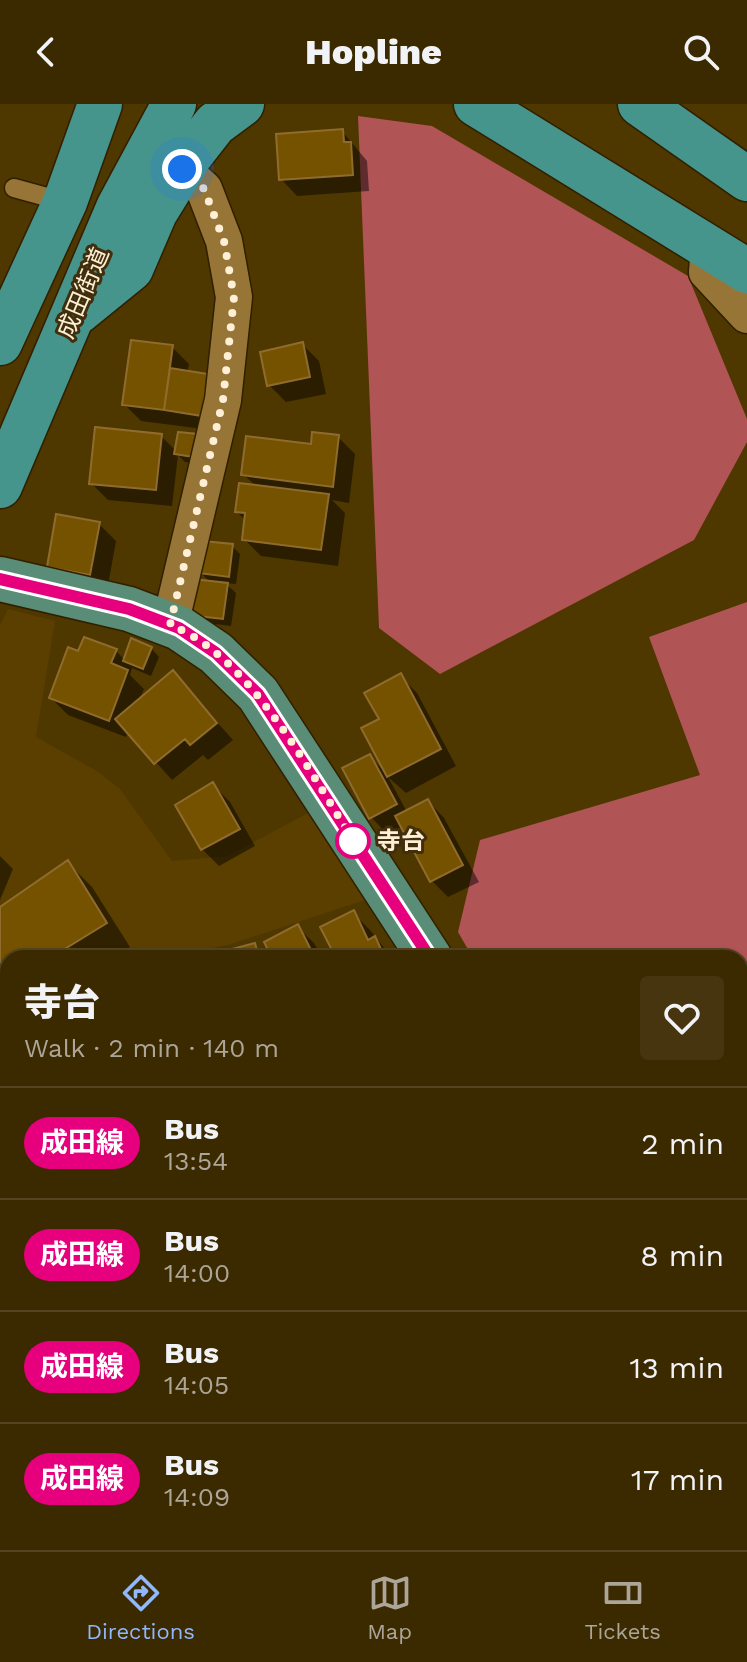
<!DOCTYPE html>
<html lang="en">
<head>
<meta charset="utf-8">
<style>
  :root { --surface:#3b2900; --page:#46350f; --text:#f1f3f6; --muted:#aca699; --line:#544522; --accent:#8fb8fd }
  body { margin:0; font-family:"Work Sans","Noto Sans JP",sans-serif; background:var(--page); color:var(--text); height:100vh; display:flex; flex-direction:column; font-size:30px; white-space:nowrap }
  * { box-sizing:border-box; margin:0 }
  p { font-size:26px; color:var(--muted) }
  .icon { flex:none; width:44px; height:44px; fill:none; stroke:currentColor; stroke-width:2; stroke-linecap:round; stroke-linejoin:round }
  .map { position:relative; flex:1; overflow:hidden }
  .details { position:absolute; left:0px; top:846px; width:748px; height:600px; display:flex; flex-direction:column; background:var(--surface); border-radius:24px 24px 0 0; box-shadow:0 2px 6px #0004,0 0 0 2px var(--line) }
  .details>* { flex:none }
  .badge { padding:0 16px; border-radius:26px; font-size:28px; line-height:52px }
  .you { position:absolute; width:40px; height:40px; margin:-20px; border:6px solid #fff; border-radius:50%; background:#1a73e8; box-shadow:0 0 0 12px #1a73e833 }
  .map>.badge { position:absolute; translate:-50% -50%; box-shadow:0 0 0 4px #fff }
  .round { display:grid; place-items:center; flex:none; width:84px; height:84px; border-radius:8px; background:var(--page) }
  .summary { display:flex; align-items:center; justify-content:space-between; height:136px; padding:0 24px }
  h1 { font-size:38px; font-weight:800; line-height:60px }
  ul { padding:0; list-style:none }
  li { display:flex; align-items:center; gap:24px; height:112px; padding:0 24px; border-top:2px solid var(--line) }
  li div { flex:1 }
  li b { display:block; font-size:30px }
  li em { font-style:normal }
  li .badge { min-width:88px; font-weight:700; text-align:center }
  header { display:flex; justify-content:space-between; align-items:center; height:104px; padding:0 24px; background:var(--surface); font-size:36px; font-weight:800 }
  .dock { display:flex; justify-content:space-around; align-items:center; height:112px; border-top:2px solid var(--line); background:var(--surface); font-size:22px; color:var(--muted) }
  .dock a { display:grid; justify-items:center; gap:4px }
  .dock .current { color:var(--accent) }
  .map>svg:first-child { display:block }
  .built { fill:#5b3f00 }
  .forest { fill:#b05456 }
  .shadow { fill:#0007 }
  .building { fill:#755200; stroke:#8f6c2d; stroke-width:2 }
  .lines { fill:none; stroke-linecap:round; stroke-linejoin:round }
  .service-casing { stroke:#301f00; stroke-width:21 }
  .minor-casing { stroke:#301f00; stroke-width:39 }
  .tertiary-casing { stroke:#301f00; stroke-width:47 }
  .primary-casing { stroke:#301f00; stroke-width:47 }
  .trunk-casing { stroke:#301f00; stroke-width:47 }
  .service { stroke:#977536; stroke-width:18 }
  .minor { stroke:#977536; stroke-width:36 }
  .tertiary { stroke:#977536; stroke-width:44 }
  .primary { stroke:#5a8d77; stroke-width:44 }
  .trunk { stroke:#46958d; stroke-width:44 }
  .line-casing { stroke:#fff; stroke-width:18 }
  .line { stroke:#e6007e; stroke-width:12 }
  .walk { stroke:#feefd6; stroke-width:8; stroke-dasharray:0 14.4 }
  .stop-dot { fill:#fff; stroke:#e6007e; stroke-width:4 }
  .labels { text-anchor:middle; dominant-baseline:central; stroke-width:6; stroke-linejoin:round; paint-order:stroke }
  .street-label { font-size:24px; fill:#feefd6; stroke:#402e0c }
  .stop-label { font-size:24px; font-weight:bold; fill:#feefd6; stroke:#402e0c; text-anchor:start }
</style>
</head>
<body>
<header><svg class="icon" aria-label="back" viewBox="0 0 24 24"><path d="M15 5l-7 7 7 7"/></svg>Hopline<svg class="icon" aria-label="search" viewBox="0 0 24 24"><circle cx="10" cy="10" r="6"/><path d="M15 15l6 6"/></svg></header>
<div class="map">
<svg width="747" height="1446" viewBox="0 0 747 1446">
  <rect width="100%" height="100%" fill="#4f3700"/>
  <!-- built -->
  <path class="built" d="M8,505L55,517L36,633L97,667L120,685L172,757L228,752L308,709L365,796L228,841L160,854H8V1137L0,1134V521Z"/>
  <!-- forest -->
  <path class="forest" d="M358,12L432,22L688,172L747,315V338L694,436L440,570L379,524Z
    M747,498V1043L740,1042V854H473L458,828L480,736L700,671L649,533Z"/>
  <!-- shadow -->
  <path class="shadow" d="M342,27L367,57L369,87L297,92L281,75Z
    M302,240L319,257L326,290L286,298L269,281Z
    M172,243L189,260L187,269L207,272L219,327L141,317L124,300Z
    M179,330L202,360L185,358L178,351L172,402L108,396L91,379L161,332L177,348Z
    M338,333L355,350L349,399L332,396L345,409L338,462L261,452L244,435L246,417L237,408L257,383L243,370Z
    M99,420L116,437L107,487L66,479L49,462Z
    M232,442L240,450L236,480L225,479L236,489L231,522L199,518L211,479L200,468Z
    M151,544L159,553L151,572L132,564L130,571L144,585L139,597L173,569L233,636L208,656L203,651L172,676L128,627L126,633L68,611L51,594L80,550L116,547L125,556Z
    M400,572L417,589L456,662L406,689L388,673L407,708L428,697L444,714L479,778L448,793L432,777L403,722L387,730L371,713L369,652L386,669L381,616Z
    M213,681L230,698L255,742L219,762L202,745Z
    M0,752L13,765L0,796Z
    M68,759L92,783L130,843L113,854H8V879L0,867V805Z
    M353,809L370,826L392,854H336Z
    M297,823L314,839L322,854H274Z
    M254,841L267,854H206Z
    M740,1123L747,1125V1222L740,1220Z
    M0,1212L8,1219V1278L0,1287Z
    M4,1372L8,1373V1438H37L35,1446H0V1391Z
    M197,1438H243L237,1446H207Z
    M598,1438H666L667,1446H603Z"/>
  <!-- building -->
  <path class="building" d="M343,25L344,38H351L353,71L279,76L276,30Z
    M131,236L173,241L164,306L122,301Z
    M303,238L310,273L267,282L260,248Z
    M170,264L208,270L202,312L164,306Z
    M95,323L162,330L156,386L89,380Z
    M178,328L198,330L194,353L174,350Z
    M312,328L339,331L333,383L241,371L246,332L311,340Z
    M239,379L329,390L321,446L242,436L245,409L235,408Z
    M56,410L100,418L90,471L47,463Z
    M202,437L233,440L229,473L198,469Z
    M193,475L228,479L223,515L188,511Z
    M84,533L117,545L111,559L128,566L109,617L49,594L68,543L78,547Z
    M131,534L152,543L143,565L123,557Z
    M173,566L217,619L190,641L185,635L154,660L115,615Z
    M401,569L441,645L387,673L361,624L379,615L364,589Z
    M370,650L397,700L369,715L342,664Z
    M213,678L240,725L201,746L175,701Z
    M428,695L463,761L430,778L395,712Z
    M68,756L107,819L50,854H8L7,881L0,871V803Z
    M354,806L368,836L375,832L385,854H331L335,852L320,823Z
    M298,820L315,854H272L264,838Z
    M255,839L259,854H198Z
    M63,846L68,854H50Z
    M8,903V991L0,979V908Z
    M740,1121L747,1122V1205L740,1203Z
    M0,1209L8,1217V1244L0,1252Z
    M8,1301V1341L0,1310V1303Z
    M3,1370L8,1371V1438H17L15,1446H0Z
    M44,1438H123L142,1446H41Z
    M596,1438H634L597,1443Z"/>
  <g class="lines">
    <!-- service casing -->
    <g class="service-casing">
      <path id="service" d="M14,84L65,98"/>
    </g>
    <!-- minor casing -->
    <g class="minor-casing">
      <path id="minor" d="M709,142L707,168L747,211
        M170,521L223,296L234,193L224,137L204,85L182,65
        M240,1446L248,1438
        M390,1446L397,1438"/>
    </g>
    <!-- tertiary casing -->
    <g class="tertiary-casing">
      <path id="tertiary" d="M0,1169L8,1171
        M458,1438L467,1446"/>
    </g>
    <!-- primary casing -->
    <g class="primary-casing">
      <path id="primary" d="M0,475L129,505L179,524L216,549L258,590L430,854
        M740,1078L747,1079"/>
    </g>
    <!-- trunk casing -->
    <g class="trunk-casing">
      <path id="trunk" d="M476,0L747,167
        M640,0L747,75
        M78,208L131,165L155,109L190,52L215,20L242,0
        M0,239L65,98L100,0
        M0,382L118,104L174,0"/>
    </g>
    <!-- service -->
    <use href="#service" class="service"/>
    <!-- minor -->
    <use href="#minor" class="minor"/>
    <!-- tertiary -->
    <use href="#tertiary" class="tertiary"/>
    <!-- primary -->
    <use href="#primary" class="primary"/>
    <!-- trunk -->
    <use href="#trunk" class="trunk"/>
  </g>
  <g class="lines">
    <!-- line casing -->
    <g class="line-casing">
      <path id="line" d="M0,475L129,505L179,524L216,549L258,590L430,854"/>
    </g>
    <!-- line -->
    <use href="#line" class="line"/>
    <!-- walk -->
    <path class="walk" d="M182,65L204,85L224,137L234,193L223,296L170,521C252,552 313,675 360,747L353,737"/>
  </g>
  <!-- markers -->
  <circle class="stop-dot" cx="353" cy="737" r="16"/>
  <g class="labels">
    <!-- street labels -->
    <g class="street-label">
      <text transform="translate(83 189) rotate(-67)">成田街道</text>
    </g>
    <!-- stop labels -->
    <g class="stop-label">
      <text x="377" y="737">寺台</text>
    </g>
  </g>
</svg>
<div class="you" style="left:182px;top:65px"></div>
<section class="details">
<div class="summary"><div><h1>寺台</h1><p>Walk · 2 min · 140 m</p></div><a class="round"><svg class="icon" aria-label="heart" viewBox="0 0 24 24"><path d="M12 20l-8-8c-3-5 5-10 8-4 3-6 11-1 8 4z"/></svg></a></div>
<ul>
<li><span class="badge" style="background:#e6007e;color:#fff">成田線</span><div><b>Bus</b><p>13:54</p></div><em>2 min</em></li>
<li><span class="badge" style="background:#e6007e;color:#fff">成田線</span><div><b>Bus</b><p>14:00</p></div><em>8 min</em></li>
<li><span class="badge" style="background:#e6007e;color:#fff">成田線</span><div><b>Bus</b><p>14:05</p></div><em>13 min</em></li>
<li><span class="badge" style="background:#e6007e;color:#fff">成田線</span><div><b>Bus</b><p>14:09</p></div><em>17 min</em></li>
</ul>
</section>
</div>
<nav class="dock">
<a class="current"><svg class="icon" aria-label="directions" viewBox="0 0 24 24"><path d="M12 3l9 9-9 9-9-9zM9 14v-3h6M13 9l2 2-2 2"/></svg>Directions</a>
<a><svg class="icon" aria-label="map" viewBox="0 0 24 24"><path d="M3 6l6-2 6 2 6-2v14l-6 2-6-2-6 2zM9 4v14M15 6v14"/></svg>Map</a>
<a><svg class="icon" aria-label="tickets" viewBox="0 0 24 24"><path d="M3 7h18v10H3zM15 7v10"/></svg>Tickets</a>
</nav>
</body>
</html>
